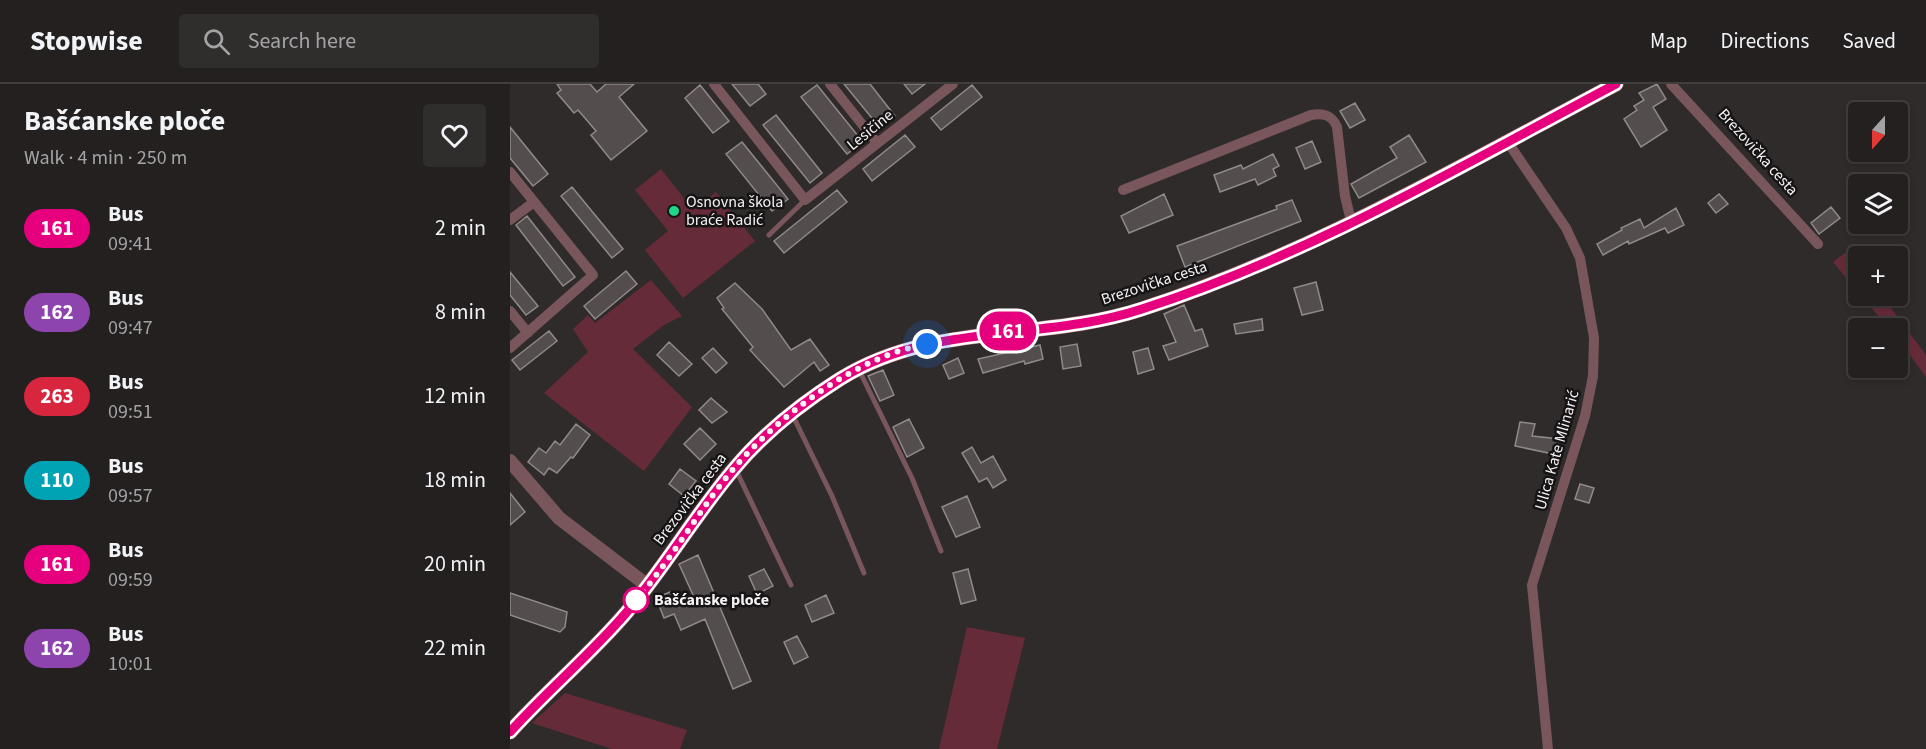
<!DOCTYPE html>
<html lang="en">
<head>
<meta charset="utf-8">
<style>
  :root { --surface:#242020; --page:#302d2d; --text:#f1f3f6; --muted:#a3a3a5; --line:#413e3e }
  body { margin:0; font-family:"Source Sans 3",sans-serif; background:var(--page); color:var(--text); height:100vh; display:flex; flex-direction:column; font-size:22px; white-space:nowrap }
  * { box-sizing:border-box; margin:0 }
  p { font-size:20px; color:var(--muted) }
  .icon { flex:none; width:33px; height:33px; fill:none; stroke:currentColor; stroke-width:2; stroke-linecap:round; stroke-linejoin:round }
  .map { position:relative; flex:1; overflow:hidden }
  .panel { display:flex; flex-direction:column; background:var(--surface); width:510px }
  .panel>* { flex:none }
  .badge { padding:0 12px; border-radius:20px; font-size:21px; line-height:39px }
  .needle { width:39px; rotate:201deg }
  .fabs { position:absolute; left:1338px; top:18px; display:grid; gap:12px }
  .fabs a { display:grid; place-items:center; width:60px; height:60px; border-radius:6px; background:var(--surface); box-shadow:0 3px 9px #0003,0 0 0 2px var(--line); font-size:30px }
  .you { position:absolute; width:30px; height:30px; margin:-15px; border:4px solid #fff; border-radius:50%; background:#1a73e8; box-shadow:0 0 0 9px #1a73e833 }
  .map>.badge { position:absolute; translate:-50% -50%; box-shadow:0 0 0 3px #fff }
  .round { display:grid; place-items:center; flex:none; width:63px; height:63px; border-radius:6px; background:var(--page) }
  .summary { display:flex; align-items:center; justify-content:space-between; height:102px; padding:0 24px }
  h1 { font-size:28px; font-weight:700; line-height:45px }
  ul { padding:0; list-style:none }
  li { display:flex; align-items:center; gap:18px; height:84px; padding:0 24px }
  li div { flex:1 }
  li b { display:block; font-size:22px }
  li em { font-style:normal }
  li .badge { min-width:66px; font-weight:700; text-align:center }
  header { display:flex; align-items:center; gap:36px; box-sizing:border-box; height:84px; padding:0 30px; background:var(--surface); border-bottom:2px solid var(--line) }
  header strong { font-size:28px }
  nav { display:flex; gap:33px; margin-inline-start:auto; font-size:21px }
  .search { width:420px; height:54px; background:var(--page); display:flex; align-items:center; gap:15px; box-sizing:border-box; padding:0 21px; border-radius:6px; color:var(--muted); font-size:22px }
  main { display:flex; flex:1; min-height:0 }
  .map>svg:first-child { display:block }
  .green { fill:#662b39 }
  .building { fill:#544d4e; stroke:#90898a; stroke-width:1.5 }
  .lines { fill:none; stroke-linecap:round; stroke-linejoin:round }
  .service { stroke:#79555c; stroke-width:5 }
  .minor { stroke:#79555c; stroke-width:10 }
  .tertiary { stroke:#79555c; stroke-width:14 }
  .secondary { stroke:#a46b76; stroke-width:15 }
  .line-casing { stroke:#fff; stroke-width:14 }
  .line { stroke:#e6007e; stroke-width:9 }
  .walk { stroke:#f6f2f3; stroke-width:6; stroke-dasharray:0 10.8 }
  .poi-dot { fill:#1ed888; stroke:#161414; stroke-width:2 }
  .stop-dot { fill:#fff; stroke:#e6007e; stroke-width:3 }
  .labels { text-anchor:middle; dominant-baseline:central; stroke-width:5; stroke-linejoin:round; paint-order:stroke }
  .street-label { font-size:16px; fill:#f6f2f3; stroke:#161414 }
  .poi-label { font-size:16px; fill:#f6f2f3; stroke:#161414; text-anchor:start }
  .stop-label { font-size:16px; font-weight:bold; fill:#f6f2f3; stroke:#161414; text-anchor:start }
</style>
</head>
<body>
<header>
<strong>Stopwise</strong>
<div class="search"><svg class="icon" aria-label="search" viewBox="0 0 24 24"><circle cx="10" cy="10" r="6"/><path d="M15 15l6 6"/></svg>Search here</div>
<nav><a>Map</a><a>Directions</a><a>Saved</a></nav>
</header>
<main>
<section class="panel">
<div class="summary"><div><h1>Bašćanske ploče</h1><p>Walk · 4 min · 250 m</p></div><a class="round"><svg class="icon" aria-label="heart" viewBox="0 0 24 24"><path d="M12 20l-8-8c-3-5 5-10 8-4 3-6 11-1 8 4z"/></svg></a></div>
<ul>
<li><span class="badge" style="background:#e6007e;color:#fff">161</span><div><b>Bus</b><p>09:41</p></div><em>2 min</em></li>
<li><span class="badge" style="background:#8e44ad;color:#fff">162</span><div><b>Bus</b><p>09:47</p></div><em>8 min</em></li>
<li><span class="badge" style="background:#d7263d;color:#fff">263</span><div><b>Bus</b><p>09:51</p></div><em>12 min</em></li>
<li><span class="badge" style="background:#00a3b4;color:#fff">110</span><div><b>Bus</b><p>09:57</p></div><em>18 min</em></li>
<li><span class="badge" style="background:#e6007e;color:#fff">161</span><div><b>Bus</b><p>09:59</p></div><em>20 min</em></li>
<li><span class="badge" style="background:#8e44ad;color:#fff">162</span><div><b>Bus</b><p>10:01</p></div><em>22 min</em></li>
</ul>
</section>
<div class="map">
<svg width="1416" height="665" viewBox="0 0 1416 665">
  <rect width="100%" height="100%" fill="#302b2b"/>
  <!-- green -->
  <path class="green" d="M151,85L183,126L206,108L245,157L173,214L135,166L158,147L125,106Z
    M1339,166L1348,179V208L1323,178Z
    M141,196L172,232L154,241L123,265L182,323L134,387L34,309L78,268L63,245L78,231L85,239Z
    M1351,212H1372L1416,271V293L1388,255V244H1379Z
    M457,543L515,554L487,665H429Z
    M55,609L177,646L170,665H102L22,639Z"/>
  <!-- building -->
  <path class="building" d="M47,0H80L87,8L96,0H124L109,13L137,47L101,76L81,51L86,47L68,26L64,29L47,9L51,6Z
    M222,0H248L256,10L240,22Z
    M334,0H360L385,32L370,44Z
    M394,0H415L402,10Z
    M1147,0L1156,15L1143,23L1157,46L1131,63L1114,35L1127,26L1124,22L1134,16L1129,9Z
    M190,1L219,37L203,49L175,14Z
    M307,1L353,58L337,70L291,13Z
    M462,1L472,13L431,46L421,34Z
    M845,19L855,36L840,44L830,27Z
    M266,31L312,89L300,99L253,41Z
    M0,43L38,90L23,102L0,74Z
    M395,51L405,63L362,97L353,85Z
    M899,51L916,78L849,114L841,100L887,74L880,63Z
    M802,57L811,78L795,85L786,64Z
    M232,58L278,115L262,127L216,70Z
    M763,70L769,82L763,85L766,92L748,101L745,95L710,108L704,91L731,81L733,85Z
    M62,103L113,165L102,174L51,112Z
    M327,106L337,118L274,169L264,157Z
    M654,110L663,131L619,149L611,132Z
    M1209,110L1218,120L1206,129L1198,119Z
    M782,116L791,137L675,183L667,162L767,125L766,122Z
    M1321,123L1330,134L1309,150L1301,139Z
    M1166,124L1174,141L1158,149L1155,144L1119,160L1118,157L1093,171L1087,160L1112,146L1111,144L1130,135L1134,144Z
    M17,132L65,193L53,202L6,141Z
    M116,187L127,200L85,235L74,222Z
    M0,188L28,222L16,231L0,211Z
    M806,198L813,226L792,231L784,204Z
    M225,199L252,225L281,266L300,255L319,281L310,287L304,278L274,303L240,266L243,263L212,225L214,224L207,214Z
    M674,221L685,247L692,245L698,262L659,276L653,262L666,258L654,230Z
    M752,235L753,246L726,250L724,240Z
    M39,247L47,257L10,286L2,276Z
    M159,258L182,280L169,292L147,271Z
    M567,260L571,282L553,285L550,263Z
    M530,261L533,275L515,280L514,277L473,289L468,275Z
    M203,264L217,279L206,289L192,274Z
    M638,264L644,285L628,290L623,268Z
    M448,274L454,289L439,295L433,281Z
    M373,286L384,311L370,317L358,292Z
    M201,314L217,328L202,339L189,326Z
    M399,335L414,364L397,373L383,343Z
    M1010,338L1025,340L1022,352L1050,355L1048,371L1005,362Z
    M66,340L80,351L63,374L61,373L47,389L39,384L34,391L18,378L29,364L36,369L45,357L50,361Z
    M190,344L206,360L190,376L174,360Z
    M462,363L471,379L483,372L496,396L483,404L477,394L469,398L452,369Z
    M170,385L186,397L174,412L159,400Z
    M1070,400L1084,404L1079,419L1065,415Z
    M0,409L15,428L0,441Z
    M457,412L470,443L446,453L432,423Z
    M188,471L241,597L223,605L195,535L171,546L164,530L154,534L146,514L160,508L165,519L183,511L169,480Z
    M254,485L263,502L247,510L239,492Z
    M458,485L466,516L451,520L443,489Z
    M0,509L57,528L55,543L50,548L0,531Z
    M316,511L324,529L302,538L295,521Z
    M287,552L298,573L284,580L274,558Z"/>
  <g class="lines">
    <!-- service -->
    <path class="service" d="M259,151L295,116
      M350,288L402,394L431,467
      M283,332L322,412L354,489
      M226,386L281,501"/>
    <!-- minor -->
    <path class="minor" d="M204,0L295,116L443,0
      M320,0L367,59
      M1161,0L1308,160
      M997,57L1056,144L1070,174L1084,254L1083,292L1075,332L1022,501L1038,665
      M0,88L83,191L0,264
      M613,106L801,31C814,29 822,31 827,43L835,112L842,141
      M0,136L24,118
      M0,227L18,249"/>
    <!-- tertiary -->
    <path class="tertiary" d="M0,377L49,434L138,502"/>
    <!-- secondary -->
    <path class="secondary" d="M0,648C37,607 80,571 116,529C155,483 185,431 224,385C253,350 292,319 330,295C423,237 532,258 632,225C801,170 950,82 1106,0"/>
  </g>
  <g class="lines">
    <!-- line casing -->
    <g class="line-casing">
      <path id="line" d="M0,648C37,607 80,571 116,529C155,483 185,431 224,385C253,350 292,319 330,295C423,237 532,258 632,225C800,171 951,82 1106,0"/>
    </g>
    <!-- line -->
    <use href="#line" class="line"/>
    <!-- walk -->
    <path class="walk" d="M126,516C162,475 189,426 224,384C270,331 347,272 417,260"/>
  </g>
  <!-- markers -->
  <circle class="poi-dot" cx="164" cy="127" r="6"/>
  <circle class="stop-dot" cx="126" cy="516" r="12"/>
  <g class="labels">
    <!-- street labels -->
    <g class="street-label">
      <text transform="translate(360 46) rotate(-39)">Lesičine</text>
      <text transform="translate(1248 68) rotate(48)">Brezovička cesta</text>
      <text transform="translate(644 199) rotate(-18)">Brezovička cesta</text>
      <text transform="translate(1047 366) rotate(-74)">Ulica Kate Mlinarić</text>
      <text transform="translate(180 415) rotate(-53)">Brezovička cesta</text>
    </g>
    <!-- poi labels -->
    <g class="poi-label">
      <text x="176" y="118">Osnovna škola<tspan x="176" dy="18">braće Radić</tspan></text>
    </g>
    <!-- stop labels -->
    <g class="stop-label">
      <text x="144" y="516">Bašćanske ploče</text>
    </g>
  </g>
</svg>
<div class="fabs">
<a><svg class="needle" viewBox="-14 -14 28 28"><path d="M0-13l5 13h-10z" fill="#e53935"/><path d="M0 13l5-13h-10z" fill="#a3a3a5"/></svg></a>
<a><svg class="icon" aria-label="layers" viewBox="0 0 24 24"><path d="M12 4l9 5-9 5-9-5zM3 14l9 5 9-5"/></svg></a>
<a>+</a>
<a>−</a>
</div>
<div class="you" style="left:417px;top:260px"></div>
<b class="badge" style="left:498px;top:247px;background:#e6007e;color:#fff">161</b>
</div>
</main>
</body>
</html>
